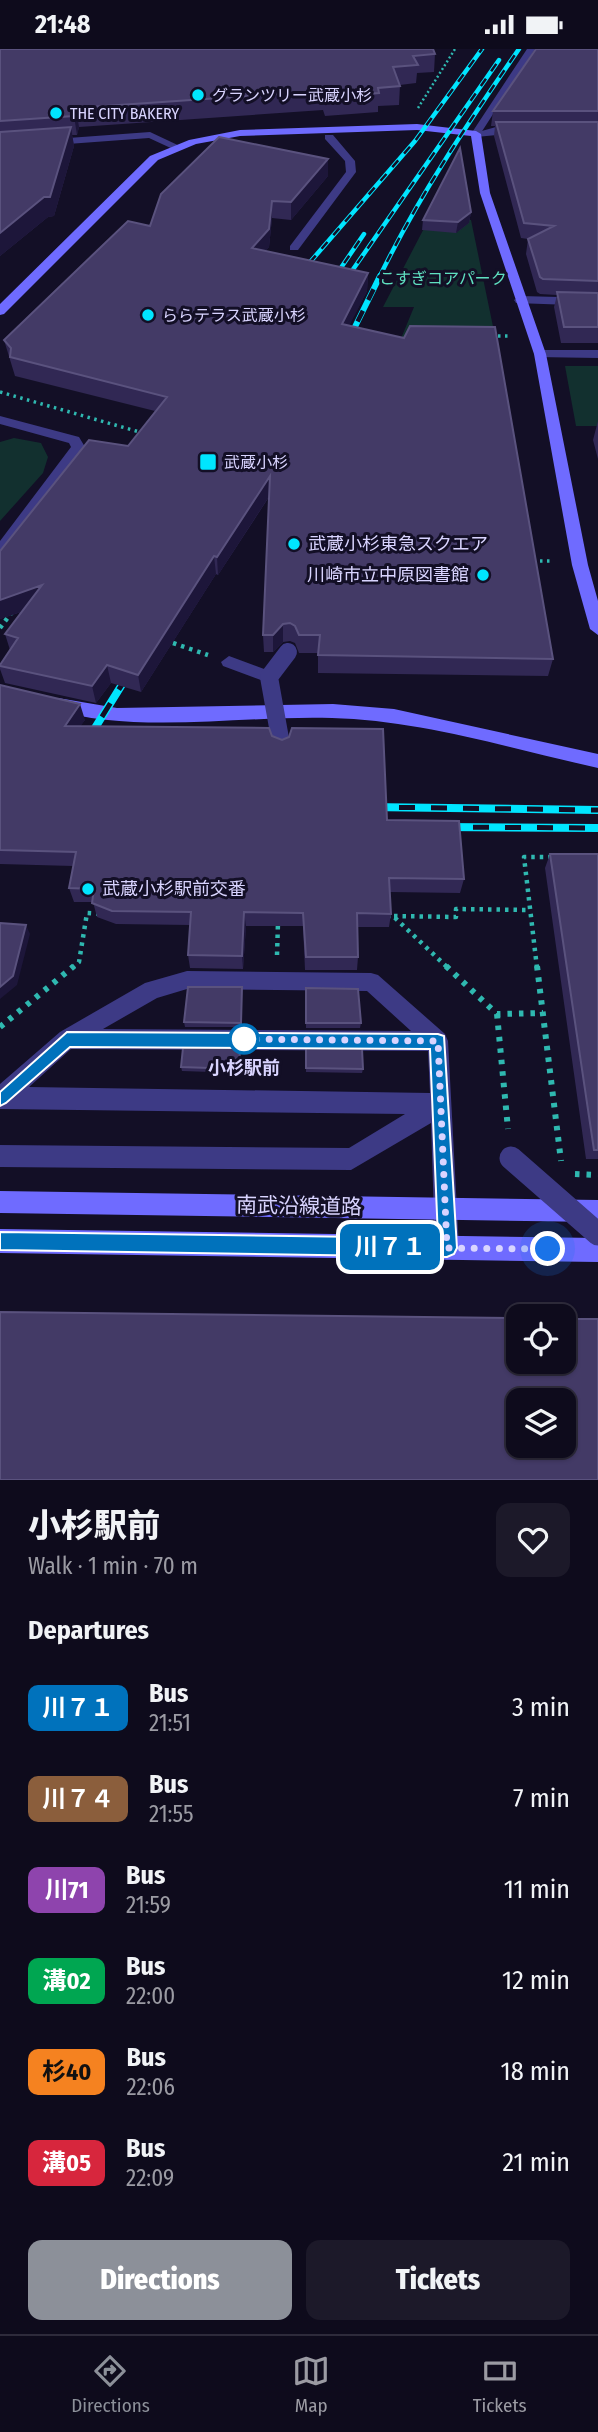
<!DOCTYPE html>
<html lang="en">
<head>
<meta charset="utf-8">
<style>
  :root { --surface:#0e0b1c; --page:#1c1929; --text:#f1f3f6; --muted:#9b9ba3; --line:#2e2b3b; --accent:#8c9099 }
  body { margin:0; font-family:"Fira Sans Condensed","Noto Sans JP",sans-serif; background:var(--page); color:var(--text); height:100vh; display:flex; flex-direction:column; font-size:26px; white-space:nowrap }
  * { box-sizing:border-box; margin:0 }
  p { font-size:23px; color:var(--muted) }
  .icon { flex:none; width:38px; height:38px; fill:none; stroke:currentColor; stroke-width:2; stroke-linecap:round; stroke-linejoin:round }
  .map { position:relative; height:1431px; overflow:hidden }
  .sheet { display:flex; flex-direction:column; background:var(--surface); flex:1 }
  .sheet>* { flex:none }
  .badge { padding:0 14px; border-radius:10px; font-size:24px; line-height:46px }
  .controls { position:absolute; left:506px; top:1255px; display:grid; gap:14px }
  .controls a { display:grid; place-items:center; width:70px; height:70px; border-radius:14px; background:var(--surface); box-shadow:0 2px 5px #0004,0 0 0 2px var(--line); font-size:35px }
  .you { position:absolute; width:35px; height:35px; margin:-18px; border:5px solid #fff; border-radius:50%; background:#1a73e8; box-shadow:0 0 0 10px #1a73e833 }
  .map>.badge { position:absolute; translate:-50% -50%; box-shadow:0 0 0 4px #fff }
  h2 { padding:0 28px; font-size:26px; line-height:63px }
  .round { display:grid; place-items:center; flex:none; width:74px; height:74px; border-radius:14px; background:var(--page) }
  .headline { display:flex; align-items:center; justify-content:space-between; height:119px; padding:0 28px }
  h1 { font-size:33px; font-weight:800; line-height:52px }
  .action { display:flex; gap:14px; margin-top:auto; padding:14px 28px }
  .action a { flex:1; height:80px; border-radius:14px; background:var(--accent); color:#fff; font-size:28px; font-weight:800; line-height:80px; text-align:center }
  .action a+a { background:var(--page); color:var(--text) }
  ul { padding:0; list-style:none }
  li { display:flex; align-items:center; gap:21px; height:91px; padding:0 28px }
  li div { flex:1 }
  li b { display:block; font-size:26px }
  li em { font-style:normal }
  li .badge { min-width:77px; font-weight:700; text-align:center }
  .status { display:flex; justify-content:space-between; align-items:center; height:49px; padding:0 35px; background:var(--surface); direction:ltr }
  .status svg { height:19px; fill:currentColor }
  .tabs { display:flex; justify-content:space-around; align-items:center; height:98px; border-top:2px solid var(--line); background:var(--surface); font-size:19px; color:var(--muted) }
  .tabs a { display:grid; justify-items:center; gap:4px }
  .tabs .current { color:var(--accent) }
  .map>svg:first-child { display:block }
  .green { fill:#12302f }
  .lines { fill:none; stroke-linecap:round; stroke-linejoin:round }
  .path-far3 { stroke:#2fb8b0; stroke-width:2.5; stroke-dasharray:2 2.5; stroke-linecap:butt }
  .path-far2 { stroke:#2fb8b0; stroke-width:3.5; stroke-dasharray:2.5 4.5; stroke-linecap:butt }
  .path-far1 { stroke:#2fb8b0; stroke-width:4.5; stroke-dasharray:3.5 5; stroke-linecap:butt }
  .path { stroke:#2fb8b0; stroke-width:6; stroke-dasharray:4.5 7; stroke-linecap:butt }
  .lane { fill:#3d3a85; fill-rule:evenodd }
  .street { fill:#3d3a85; fill-rule:evenodd }
  .secondary { fill:#6f6bff; fill-rule:evenodd }
  .rail-far2-casing { stroke:#00e5ff; stroke-width:4.5 }
  .rail-far1-casing { stroke:#00e5ff; stroke-width:6 }
  .rail-casing { stroke:#00e5ff; stroke-width:8 }
  .rail-far2 { stroke:#130f26; stroke-width:2.5; stroke-dasharray:9; stroke-linecap:butt }
  .rail-far1 { stroke:#130f26; stroke-width:4.5; stroke-dasharray:12; stroke-linecap:butt }
  .rail { stroke:#130f26; stroke-width:5; stroke-dasharray:16; stroke-linecap:butt }
  .street-bridge-far1 { stroke:#3d3a85; stroke-width:18 }
  .street-bridge { stroke:#3d3a85; stroke-width:23 }
  .wall { fill:#312854 }
  .shaded-wall { fill:#1d163a }
  .building { fill:#433a66; stroke:#5a527e; stroke-width:2; fill-rule:evenodd }
  .line { fill:#0072bc; stroke:#fff; stroke-width:2 }
  .walk { stroke:#d9d4ff; stroke-width:7; stroke-dasharray:0 12.6 }
  .poi-dot { fill:#00e5ff; stroke:#130f26; stroke-width:2.5 }
  .stop-dot { fill:#fff; stroke:#0072bc; stroke-width:3.5 }
  .labels { text-anchor:middle; dominant-baseline:central; stroke-width:6; stroke-linejoin:round; paint-order:stroke }
  .far-poi-label { font-size:16px; fill:#d9d4ff; stroke:#130f26; text-anchor:start }
  .far-park-label { font-size:16px; fill:#5fe0c0; stroke:#130f26 }
  .poi-label { font-size:18px; fill:#d9d4ff; stroke:#130f26; text-anchor:start }
  .stop-label { font-size:18px; font-weight:bold; fill:#d9d4ff; stroke:#130f26 }
  .near-street-label { font-size:21px; fill:#d9d4ff; stroke:#130f26 }
</style>
</head>
<body>
<div class="status"><b>21:48</b><svg viewBox="0 0 49 12"><path d="M0 12V9h3v3zM5 12V6h3v6zM10 12V3h3v9zM15 12V0h3v12zM26 1h20v11H26zM47 4h2v5h-2z"/></svg></div>
<div class="map">
<svg width="598" height="1431" viewBox="0 0 598 1431">
  <rect width="100%" height="100%" fill="#130f26"/>
  <!-- green -->
  <path class="green" d="M432,164L471,171L496,292H400L414,258H383Z
    M565,317H598V377H576Z
    M14,389L41,394L48,408L43,424L0,472V393Z"/>
  <g class="lines">
    <!-- path-far3 -->
    <path class="path-far3" d="M418,59L455,0"/>
    <!-- path-far2 -->
    <path class="path-far2" d="M491,287H510
      M0,343L143,384
      M533,512H552"/>
    <!-- path-far1 -->
    <path class="path-far1" d="M0,579L12,563
      M173,594L208,606
      M387,867H393L448,919
      M394,867L456,868V860L530,861
      M277,906L278,873
      M72,919L79,913L87,864L102,865
      M537,919L524,808H555"/>
    <!-- path -->
    <path class="path" d="M446,917L497,965L543,964
      M537,917L561,1112
      M497,965L508,1080
      M0,978L74,917
      M575,1125L598,1126"/>
    <!-- lane -->
    <path class="lane" d="M527,0H535L479,87H473L471,85Z
      M325,86H333L355,112L356,123L298,201H290V197L346,123L345,112L325,90Z"/>
    <!-- street -->
    <path class="street" d="M496,78H518L523,81L518,84L476,88L471,85Z
      M150,83L184,99L175,101L149,89L0,100V94Z
      M520,247L598,249V257L516,254L514,251Z
      M540,301H598V309L536,308L534,305Z
      M0,367L79,388L85,398L5,507L0,508V492L71,398L69,394L0,375Z
      M229,607L275,624L277,628L269,634L223,617L221,613Z
      M187,922L371,924L378,926L445,985L448,992L459,1199L455,1207L447,1211L439,1207L435,1199L431,1074L351,1121L0,1118V1096L349,1099L405,1065L0,1060V1035L60,983L145,934ZM187,940L367,942L411,982L103,980L157,949ZM71,1000L428,1002L430,1044L29,1038Z"/>
    <!-- secondary -->
    <path class="secondary" d="M417,75L476,82L481,85L490,144L546,305L588,516L598,552V586L590,580L572,516L534,305L480,144L471,87L417,81L240,87L196,95L158,111L4,265L0,266V255L150,107L189,91L240,81Z
      M58,649L117,659L333,655L394,660L598,705V719C513,700 419,671 332,669C245,666 134,686 52,660L50,655L52,650Z
      M0,1142L598,1151V1173L0,1164Z
      M0,1180L598,1189V1213L0,1204Z"/>
    <!-- rail-far2 casing -->
    <g class="rail-far2-casing">
      <path id="rail-far2" d="M298,227L415,92L482,0
        M334,229L364,185
        M347,229L499,11
        M379,229C418,148 468,74 519,0"/>
    </g>
    <!-- rail-far1 casing -->
    <g class="rail-far1-casing">
      <path id="rail-far1" d="M330,234L335,227
        M340,238L348,227
        M347,294L380,227"/>
    </g>
    <!-- rail casing -->
    <g class="rail-casing">
      <path id="rail" d="M85,695L131,621
        M367,758L598,761
        M441,778L598,779"/>
    </g>
    <!-- rail-far2 -->
    <use href="#rail-far2" class="rail-far2"/>
    <!-- rail-far1 -->
    <use href="#rail-far1" class="rail-far1"/>
    <!-- rail -->
    <use href="#rail" class="rail"/>
    <!-- street-bridge-far1 -->
    <path class="street-bridge-far1" d="M281,695L269,628L288,603"/>
    <!-- street-bridge -->
    <path class="street-bridge" d="M511,1109L598,1185"/>
  </g>
  <!-- wall -->
  <path class="wall" d="M0,0L435,5L434,23L417,24L416,34L400,36L399,56L378,57V63L325,67L323,61L79,78L77,86H72L74,97L54,167L48,168L0,207Z
    M598,0V294H561L554,258L557,246L540,245L537,243L526,205L528,190L521,189L494,87L495,77H491L493,62Z
    M328,127L291,171L272,169L269,198L265,202L368,224L367,242L349,276L553,610L548,627L318,624V604H299L295,594L290,592L283,593L273,603H264L263,586L269,448L218,526L216,525L141,643L111,634L96,654L5,634L0,620V616L10,601L5,585L21,563L0,570V502L128,397L155,362L15,327L4,291L150,177Z
    M471,163L469,174L456,184L422,181L423,171Z
    M598,372V410L593,391Z
    M0,636L85,671L80,677L272,687L387,771L464,830L460,844L390,843L391,865L389,878H357L358,908L357,921H305L303,877H246L243,920L190,919L188,906L190,876L116,875L97,868L93,853H74L69,839L73,817L0,815Z
    M550,805H598V1110H586L545,819Z
    M242,938L241,978H185L184,973Z
    M306,939L361,974L360,979H306Z
    M306,999L363,1020L362,1024L306,1023Z
    M240,1004V1024L182,1022L181,1018Z"/>
  <!-- shaded-wall -->
  <path class="shaded-wall" d="M76,59L79,78L77,86L74,67Z
    M71,78L74,97L54,167L48,168L0,207V184Z
    M328,110V127L291,171V153Z
    M272,152V169L269,198L253,217L252,199Z
    M471,163L469,174L456,184L458,173Z
    M368,224L367,242L341,293L342,275Z
    M270,427V446L218,526L217,508Z
    M214,507L216,525L141,643L138,626Z
    M42,536L47,554L0,570V551Z
    M283,575V593L273,603V586Z
    M107,616L111,634L96,654L92,637Z
    M80,655L85,671L69,693L65,677Z
    M244,863L246,877L243,920L242,907Z
    M26,876L30,885L17,936L0,950V938Z"/>
  <!-- building -->
  <path class="building" d="M0,0H433L435,5L413,7L418,16L393,18L400,37L378,39L379,44L326,48L323,42L76,59L74,67L0,72Z
    M536,0H598V62H493Z
    M496,73H598V232L543,230L540,228L528,190L554,177L524,174Z
    M71,78L50,148H44L0,184V83Z
    M219,88L328,110L291,153L272,152L269,180L252,199L368,224L342,275L404,289L410,277L495,278L553,610L318,606L320,586H299L295,577L290,574L283,575L273,586H263L270,427L217,508L214,507L138,626L107,616L92,637L0,617V616L18,589L5,585L42,536L0,551V502L89,391L128,397L167,348L10,308L11,299L4,291L128,172L150,177L161,145Z
    M460,99L471,163L458,173L423,171Z
    M557,243L598,244V278H564Z
    M0,636L80,655L65,677L269,679L272,687L282,691L289,688L292,679L383,680L387,771L459,772L464,830L389,829L391,865L357,864L358,908H306L303,864L244,863L242,907L188,906L191,863L112,862L92,854L94,840L69,839L76,803L0,801Z
    M550,805H598V1101H594Z
    M0,874L26,876L13,927L0,938Z
    M188,938H242L241,974L184,973Z
    M306,939L358,940L361,974H306Z
    M183,999H240L239,1020L181,1018Z
    M306,999L362,1000L363,1020L306,1019Z
    M0,1263L518,1269V1312H564V1270H598V1431H0ZM518,1351H564V1396H518Z"/>
  <!-- line -->
  <path class="line" d="M67,983L438,985L444,987L457,1199L454,1205L447,1208L0,1201V1183L438,1189L430,1000L70,998L6,1054L0,1057V1043Z"/>
  <g class="lines">
    <!-- walk -->
    <path class="walk" d="M244,990L438,992L447,1199L548,1200"/>
  </g>
  <!-- markers -->
  <g class="poi-dot">
    <circle cx="198" cy="46" r="7"/>
    <circle cx="56" cy="64" r="7"/>
    <circle cx="148" cy="266" r="7"/>
    <rect x="199" y="404" width="18" height="18" rx="3.5"/>
    <circle cx="294" cy="495" r="7"/>
    <circle cx="483" cy="526" r="7"/>
    <circle cx="88" cy="840" r="7"/>
  </g>
  <circle class="stop-dot" cx="244" cy="990" r="14"/>
  <g class="labels">
    <!-- far-poi labels -->
    <g class="far-poi-label">
      <text x="212" y="46">グランツリー武蔵小杉</text>
      <text x="70" y="64">THE CITY BAKERY</text>
      <text x="162" y="266">ららテラス武蔵小杉</text>
      <text x="224" y="413">武蔵小杉</text>
    </g>
    <!-- far-park labels -->
    <g class="far-park-label">
      <text x="443" y="229">こすぎコアパーク</text>
    </g>
    <!-- poi labels -->
    <g class="poi-label">
      <text x="308" y="495">武蔵小杉東急スクエア</text>
      <text x="469" y="526" text-anchor="end">川崎市立中原図書館</text>
      <text x="102" y="840">武蔵小杉駅前交番</text>
    </g>
    <!-- stop labels -->
    <g class="stop-label">
      <text x="244" y="1019">小杉駅前</text>
    </g>
    <!-- near-street labels -->
    <g class="near-street-label">
      <text transform="translate(299 1157) rotate(1)">南武沿線道路</text>
    </g>
  </g>
</svg>
<div class="controls">
<a><svg class="icon" aria-label="locate" viewBox="0 0 24 24"><circle cx="12" cy="12" r="6"/><path d="M12 2v4M12 18v4M2 12h4M18 12h4"/></svg></a>
<a><svg class="icon" aria-label="layers" viewBox="0 0 24 24"><path d="M12 4l9 5-9 5-9-5zM3 14l9 5 9-5"/></svg></a>
</div>
<div class="you" style="left:548px;top:1200px"></div>
<b class="badge" style="left:390px;top:1198px;background:#0072bc;color:#fff">川７１</b>
</div>
<section class="sheet">
<div class="headline"><div><h1>小杉駅前</h1><p>Walk · 1 min · 70 m</p></div><a class="round"><svg class="icon" aria-label="heart" viewBox="0 0 24 24"><path d="M12 20l-8-8c-3-5 5-10 8-4 3-6 11-1 8 4z"/></svg></a></div>
<h2>Departures</h2>
<ul>
<li><span class="badge" style="background:#0072bc;color:#fff">川７１</span><div><b>Bus</b><p>21:51</p></div><em>3 min</em></li>
<li><span class="badge" style="background:#8b5e3c;color:#fff">川７４</span><div><b>Bus</b><p>21:55</p></div><em>7 min</em></li>
<li><span class="badge" style="background:#8e44ad;color:#fff">川71</span><div><b>Bus</b><p>21:59</p></div><em>11 min</em></li>
<li><span class="badge" style="background:#00a651;color:#fff">溝02</span><div><b>Bus</b><p>22:00</p></div><em>12 min</em></li>
<li><span class="badge" style="background:#f58220;color:#111">杉40</span><div><b>Bus</b><p>22:06</p></div><em>18 min</em></li>
<li><span class="badge" style="background:#d7263d;color:#fff">溝05</span><div><b>Bus</b><p>22:09</p></div><em>21 min</em></li>
</ul>
<div class="action"><a>Directions</a><a>Tickets</a></div>
</section>
<nav class="tabs">
<a class="current"><svg class="icon" aria-label="directions" viewBox="0 0 24 24"><path d="M12 3l9 9-9 9-9-9zM9 14v-3h6M13 9l2 2-2 2"/></svg>Directions</a>
<a><svg class="icon" aria-label="map" viewBox="0 0 24 24"><path d="M3 6l6-2 6 2 6-2v14l-6 2-6-2-6 2zM9 4v14M15 6v14"/></svg>Map</a>
<a><svg class="icon" aria-label="tickets" viewBox="0 0 24 24"><path d="M3 7h18v10H3zM15 7v10"/></svg>Tickets</a>
</nav>
</body>
</html>
